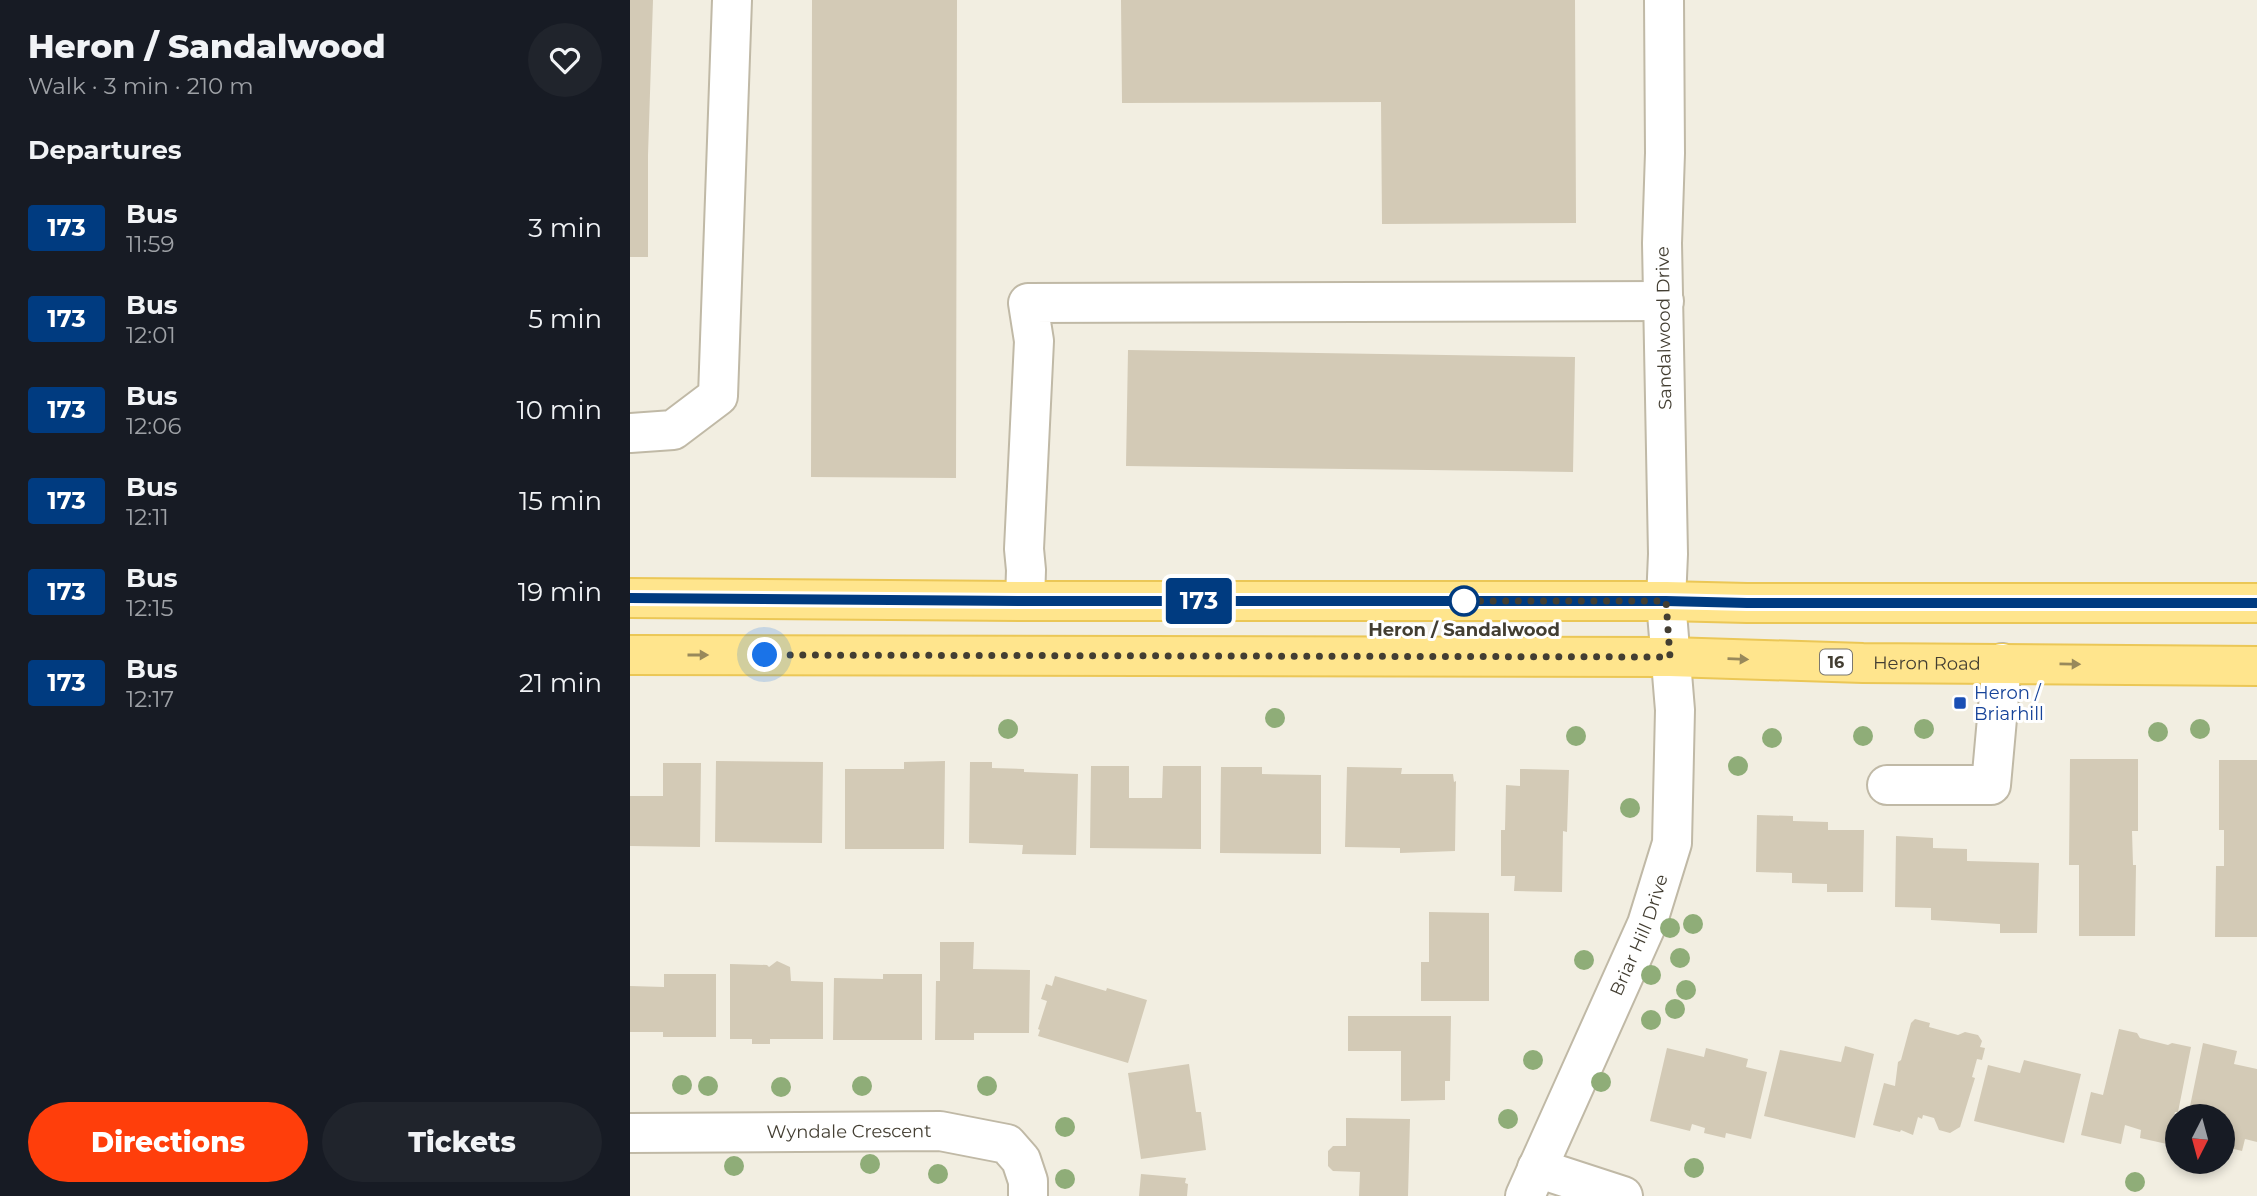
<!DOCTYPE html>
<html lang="en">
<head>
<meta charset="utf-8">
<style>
  :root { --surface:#171b24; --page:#20242c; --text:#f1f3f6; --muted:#9ea1a6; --accent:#ff3e0b }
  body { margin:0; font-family:Montserrat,sans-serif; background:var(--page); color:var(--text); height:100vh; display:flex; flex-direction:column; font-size:26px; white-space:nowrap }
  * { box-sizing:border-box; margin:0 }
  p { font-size:23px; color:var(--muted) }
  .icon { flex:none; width:38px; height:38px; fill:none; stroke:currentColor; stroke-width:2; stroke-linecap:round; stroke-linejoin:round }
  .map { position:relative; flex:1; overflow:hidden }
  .side { display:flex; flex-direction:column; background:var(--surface); width:630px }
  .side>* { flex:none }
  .badge { padding:0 14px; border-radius:5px; font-size:24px; line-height:46px }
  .needle { width:46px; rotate:186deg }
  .fabs { position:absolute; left:1535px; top:1104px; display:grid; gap:14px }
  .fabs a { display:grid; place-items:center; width:70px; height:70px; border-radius:50%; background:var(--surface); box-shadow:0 4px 10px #0003; font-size:35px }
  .you { position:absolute; width:35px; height:35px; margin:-18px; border:5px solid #fff; border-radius:50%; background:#1a73e8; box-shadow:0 0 0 10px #1a73e833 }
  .map>.badge { position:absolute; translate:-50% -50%; box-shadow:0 0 0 4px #fff }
  h2 { padding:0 28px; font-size:26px; line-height:63px }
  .round { display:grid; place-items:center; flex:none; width:74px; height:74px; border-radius:37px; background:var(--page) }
  .overview { display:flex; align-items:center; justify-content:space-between; height:119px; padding:0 28px }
  h1 { font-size:33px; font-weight:800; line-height:52px }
  .action { display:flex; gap:14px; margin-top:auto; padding:14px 28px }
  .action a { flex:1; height:80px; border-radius:42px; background:var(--accent); color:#fff; font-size:28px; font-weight:800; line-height:80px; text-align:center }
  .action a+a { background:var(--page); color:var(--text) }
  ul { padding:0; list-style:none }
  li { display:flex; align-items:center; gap:21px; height:91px; padding:0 28px }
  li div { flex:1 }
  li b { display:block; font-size:26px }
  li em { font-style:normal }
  li .badge { min-width:77px; font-weight:700; text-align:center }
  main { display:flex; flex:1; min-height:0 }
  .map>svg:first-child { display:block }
  .building { fill:#d3cab6 }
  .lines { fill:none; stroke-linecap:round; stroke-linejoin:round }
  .minor-casing { stroke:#c0b9a6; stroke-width:42 }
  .major-casing { stroke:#ebc756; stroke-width:42 }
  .minor { stroke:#fff; stroke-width:38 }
  .major { stroke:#ffe58d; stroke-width:38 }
  .tree { fill:#8fad78 }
  .oneway { fill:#98895b }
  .line-casing { stroke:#fff; stroke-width:16 }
  .line { stroke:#003b80; stroke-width:10 }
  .walk { stroke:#433e32; stroke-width:7; stroke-dasharray:0 12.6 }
  .stop-dot { fill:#fff; stroke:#003b80; stroke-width:3.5 }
  .transit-dot { fill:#1a4fb4; stroke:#fff; stroke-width:2.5 }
  .labels { text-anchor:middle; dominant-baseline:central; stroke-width:6; stroke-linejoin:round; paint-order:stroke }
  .shield { fill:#fff; stroke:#7b7870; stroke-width:2 }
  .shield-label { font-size:16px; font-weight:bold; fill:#433e32 }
  .street-label { font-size:18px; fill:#433e32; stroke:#fff }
  .stop-label { font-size:18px; font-weight:bold; fill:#433e32; stroke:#fff }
  .transit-label { font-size:18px; fill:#164399; stroke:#fff; text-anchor:start }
</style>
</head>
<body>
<main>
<section class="side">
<div class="overview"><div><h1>Heron / Sandalwood</h1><p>Walk · 3 min · 210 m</p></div><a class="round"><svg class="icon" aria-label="heart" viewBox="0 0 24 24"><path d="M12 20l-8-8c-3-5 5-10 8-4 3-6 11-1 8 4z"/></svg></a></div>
<h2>Departures</h2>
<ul>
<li><span class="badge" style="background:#003b80;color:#fff">173</span><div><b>Bus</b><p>11:59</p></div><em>3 min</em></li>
<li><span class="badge" style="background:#003b80;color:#fff">173</span><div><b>Bus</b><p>12:01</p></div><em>5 min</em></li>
<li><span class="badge" style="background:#003b80;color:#fff">173</span><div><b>Bus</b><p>12:06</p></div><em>10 min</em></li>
<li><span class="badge" style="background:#003b80;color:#fff">173</span><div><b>Bus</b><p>12:11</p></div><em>15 min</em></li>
<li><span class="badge" style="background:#003b80;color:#fff">173</span><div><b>Bus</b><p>12:15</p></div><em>19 min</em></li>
<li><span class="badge" style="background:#003b80;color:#fff">173</span><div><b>Bus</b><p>12:17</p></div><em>21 min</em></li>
</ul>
<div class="action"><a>Directions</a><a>Tickets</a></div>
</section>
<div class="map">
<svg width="1627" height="1196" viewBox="0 0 1627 1196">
  <rect width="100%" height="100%" fill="#f2eee1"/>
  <!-- building -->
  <path class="building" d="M0,0H23L18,155V257H0Z
    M182,0H327L326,478L181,477Z
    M491,0H945L946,223L752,224L751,102L492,103Z
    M498,350L945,357L943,472L496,466Z
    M1440,759H1508V831H1502L1503,865H1506L1505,936H1449V865H1439Z
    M1589,760H1627V937H1585L1586,866H1594V830H1589Z
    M86,761L193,762L192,843L85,842Z
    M315,761L314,849H215V769H274V762Z
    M340,762H362V768L394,769V772L448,774L446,855L392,854L393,845L339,843Z
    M33,763H71L70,847L0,846V796H33Z
    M461,766H499V798H532L533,766H571V849L460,848Z
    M591,767H632V774L691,775V854L590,853Z
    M717,767L772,768L771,774H823L824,782L826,781L825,851L770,853V848L715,847Z
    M890,769L939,770L937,832L933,831L932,892L884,891L885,876H871V830H875L876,785L890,786Z
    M1127,815L1163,816V821L1198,822V830H1234L1233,892H1197V884L1162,883V873L1126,872Z
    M1266,836L1303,838V848L1337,849V861L1409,863L1407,933H1370V924L1301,920V908L1265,907Z
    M799,912L859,913V1001H791V962H799Z
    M310,942H344L343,969L400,970L399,1033H344V1040H305L306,981H310Z
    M147,961L160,967L161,981L193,982V1039H140V1044H122V1039H100V964L137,965L139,967Z
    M34,974H86V1037H33V1032H0V986L34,987Z
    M253,974H292V1040H203L204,978L253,979Z
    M425,976L476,991L477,988L517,1000L498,1063L408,1036L410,1030L408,1029L417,1001L411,999L416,984L422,986Z
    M718,1016H821L820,1081H815V1100L771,1101V1051H718Z
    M1285,1019L1300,1023L1299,1027L1328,1035L1335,1032L1348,1035L1352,1041L1350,1047L1355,1048L1352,1060L1347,1059L1342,1077L1345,1078L1330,1127L1320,1133L1309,1130L1304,1118L1293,1115L1292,1119L1288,1117L1283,1135L1271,1130L1270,1132L1243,1125L1254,1083L1265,1086L1268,1062L1271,1060L1281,1023Z
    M1489,1029L1507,1033L1510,1038L1538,1045L1542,1043L1561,1047L1548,1112H1545L1537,1144L1510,1138L1511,1130L1495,1125L1491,1144L1451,1135L1461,1092L1473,1095Z
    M1573,1043L1607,1051L1604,1064L1627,1069V1142L1615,1139L1612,1151L1592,1146V1116H1558Z
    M1215,1046L1244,1054L1225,1138L1134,1116L1150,1050L1211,1062Z
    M1037,1048L1074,1057L1076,1048L1118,1059L1116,1067L1137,1072L1121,1139L1096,1133L1095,1138L1074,1133L1075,1128L1062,1124L1060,1131L1020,1121Z
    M1394,1060L1451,1074L1434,1143L1344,1121L1358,1065L1390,1073Z
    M559,1064L566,1112H571L576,1150L511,1159L498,1073Z
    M716,1118L780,1119L778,1196H729L730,1172L703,1171L698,1166V1151L703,1146H716Z
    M511,1174L556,1178L555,1183L558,1184L557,1196H509Z"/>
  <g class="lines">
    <!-- minor casing -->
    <g class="minor-casing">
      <g id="minor">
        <path d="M0,433L43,430L88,396L102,0"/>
        <path d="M395,601L396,570L394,549L404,341L398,303L1034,301"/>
        <path d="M1257,785H1361L1372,663"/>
        <path id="s1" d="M0,1133L310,1131L377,1144L391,1160L398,1181V1196"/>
        <path d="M907,1168L993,1196"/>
        <path id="s2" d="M895,1196L1017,924L1042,843L1045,710L1036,601L1038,554L1032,243L1035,153L1034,0"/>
      </g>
    </g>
    <!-- major casing -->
    <g class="major-casing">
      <g id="major">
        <path d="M0,598L395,601H1036L1117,603H1627"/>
        <path id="s3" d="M0,655L1040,657L1233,663L1627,666"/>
      </g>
    </g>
    <!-- minor -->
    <use href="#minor" class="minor"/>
    <!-- major -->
    <use href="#major" class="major"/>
  </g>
  <!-- trees -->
  <g class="tree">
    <circle cx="645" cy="718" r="10"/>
    <circle cx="378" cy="729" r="10"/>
    <circle cx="1294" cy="729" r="10"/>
    <circle cx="1570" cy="729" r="10"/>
    <circle cx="1528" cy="732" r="10"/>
    <circle cx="946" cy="736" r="10"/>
    <circle cx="1233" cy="736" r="10"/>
    <circle cx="1142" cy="738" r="10"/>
    <circle cx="1108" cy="766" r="10"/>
    <circle cx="1000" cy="808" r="10"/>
    <circle cx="1063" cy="924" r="10"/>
    <circle cx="1040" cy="928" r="10"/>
    <circle cx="1050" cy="958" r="10"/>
    <circle cx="954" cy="960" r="10"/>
    <circle cx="1021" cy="975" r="10"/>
    <circle cx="1056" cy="990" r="10"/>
    <circle cx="1045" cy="1009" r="10"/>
    <circle cx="1021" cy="1020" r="10"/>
    <circle cx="903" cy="1060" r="10"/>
    <circle cx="971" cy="1082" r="10"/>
    <circle cx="52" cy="1085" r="10"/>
    <circle cx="78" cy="1086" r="10"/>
    <circle cx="232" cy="1086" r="10"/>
    <circle cx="357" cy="1086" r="10"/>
    <circle cx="151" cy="1087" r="10"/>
    <circle cx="878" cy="1119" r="10"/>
    <circle cx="435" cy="1127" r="10"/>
    <circle cx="240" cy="1164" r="10"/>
    <circle cx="104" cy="1166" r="10"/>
    <circle cx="1064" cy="1168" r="10"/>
    <circle cx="308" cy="1174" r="10"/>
    <circle cx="435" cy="1179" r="10"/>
    <circle cx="1505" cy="1182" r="10"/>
  </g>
  <!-- one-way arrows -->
  <defs><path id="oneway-solid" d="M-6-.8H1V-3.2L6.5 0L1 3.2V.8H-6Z" transform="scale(1.75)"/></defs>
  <g class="oneway">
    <use href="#oneway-solid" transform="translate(68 655)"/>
    <use href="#oneway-solid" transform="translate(1108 659) rotate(2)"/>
    <use href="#oneway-solid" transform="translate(1440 664) rotate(1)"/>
  </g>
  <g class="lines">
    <!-- line casing -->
    <g class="line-casing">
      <path id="line" d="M0,598L395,601H1036L1117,603H1627"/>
    </g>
    <!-- line -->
    <use href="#line" class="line"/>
    <!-- walk -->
    <path class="walk" d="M135,655L1040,657L1036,601H834"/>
  </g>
  <!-- markers -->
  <circle class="stop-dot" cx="834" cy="601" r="14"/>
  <rect class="transit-dot" x="1323" y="696" width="14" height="14" rx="3.5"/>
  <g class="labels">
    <!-- shield labels -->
    <rect class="shield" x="1190" y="649.5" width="32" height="25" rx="5"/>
    <g class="shield-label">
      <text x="1206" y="662">16</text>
    </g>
    <!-- street labels -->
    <g class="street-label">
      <text transform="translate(1034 328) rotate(-91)">Sandalwood Drive</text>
      <text stroke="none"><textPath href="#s3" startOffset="1297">Heron Road</textPath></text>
      <text stroke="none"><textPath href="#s2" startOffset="285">Briar Hill Drive</textPath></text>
      <text stroke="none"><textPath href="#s1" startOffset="219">Wyndale Crescent</textPath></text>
    </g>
    <!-- stop labels -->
    <g class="stop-label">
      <text x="834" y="630">Heron / Sandalwood</text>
    </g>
    <!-- transit labels -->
    <g class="transit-label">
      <text x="1344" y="693">Heron /<tspan x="1344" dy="21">Briarhill</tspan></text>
    </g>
  </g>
</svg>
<div class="fabs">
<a><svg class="needle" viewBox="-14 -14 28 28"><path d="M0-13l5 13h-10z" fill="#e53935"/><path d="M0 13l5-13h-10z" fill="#9ea1a6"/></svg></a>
</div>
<div class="you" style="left:135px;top:655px"></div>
<b class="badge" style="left:569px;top:601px;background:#003b80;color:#fff">173</b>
</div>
</main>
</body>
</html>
